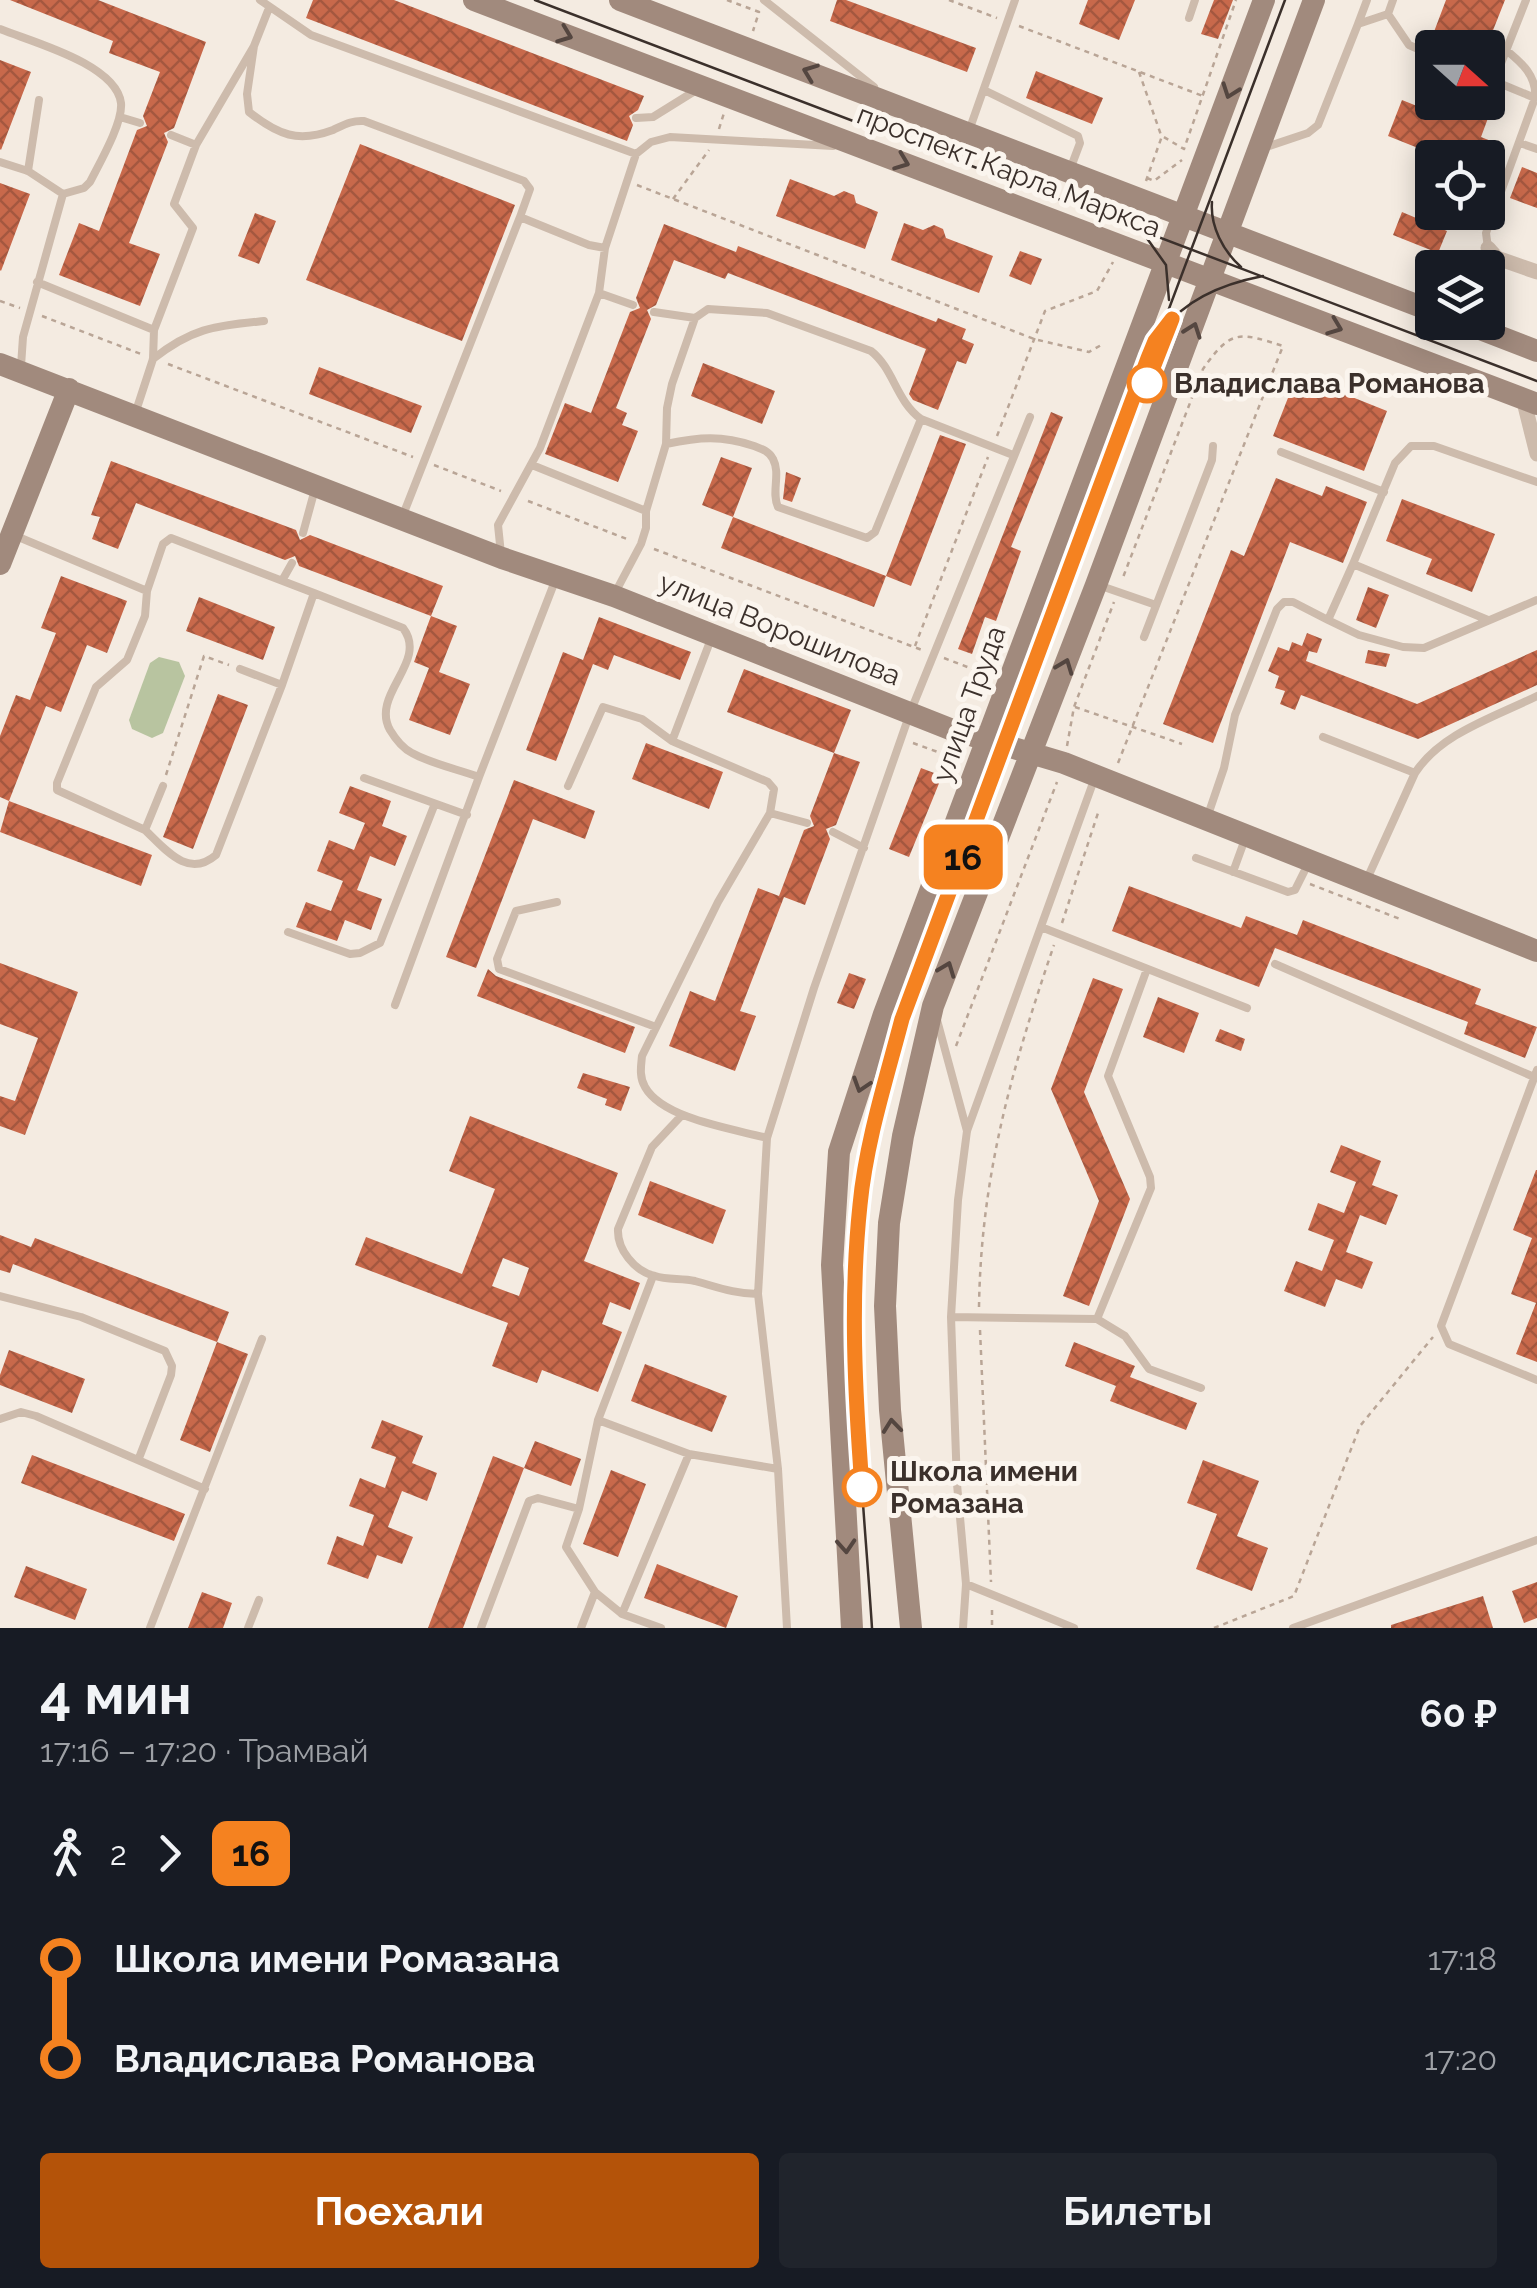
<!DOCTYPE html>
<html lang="ru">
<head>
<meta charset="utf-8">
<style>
  :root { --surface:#171b24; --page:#20242c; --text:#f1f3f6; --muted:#9ea1a6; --accent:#b45309 }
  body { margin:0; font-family:Raleway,sans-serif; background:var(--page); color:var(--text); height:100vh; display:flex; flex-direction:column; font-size:38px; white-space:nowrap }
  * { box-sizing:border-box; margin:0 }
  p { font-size:32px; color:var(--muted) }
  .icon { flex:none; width:55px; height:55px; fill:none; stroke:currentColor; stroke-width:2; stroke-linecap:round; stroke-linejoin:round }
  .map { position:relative; height:1628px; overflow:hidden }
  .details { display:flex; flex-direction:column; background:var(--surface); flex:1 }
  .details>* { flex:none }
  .badge { padding:0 20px; border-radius:15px; font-size:35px; line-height:65px }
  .needle { width:65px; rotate:111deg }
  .buttons { position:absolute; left:1415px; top:30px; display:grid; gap:20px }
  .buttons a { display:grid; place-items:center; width:90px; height:90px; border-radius:10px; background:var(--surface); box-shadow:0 5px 25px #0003; font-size:50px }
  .map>.badge { position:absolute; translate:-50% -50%; box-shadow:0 0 0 5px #fff }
  .legs { display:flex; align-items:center; gap:15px; height:110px; padding:0 40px; font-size:32px }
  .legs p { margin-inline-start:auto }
  .headline { display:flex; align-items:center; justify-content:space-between; height:170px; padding:0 40px }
  h1 { font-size:55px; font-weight:700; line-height:75px }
  .action { display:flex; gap:20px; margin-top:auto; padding:20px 40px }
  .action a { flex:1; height:115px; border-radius:10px; background:var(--accent); color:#fff; font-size:40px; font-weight:700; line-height:115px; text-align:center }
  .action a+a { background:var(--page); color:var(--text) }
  ul { padding:0 40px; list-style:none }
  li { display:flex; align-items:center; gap:35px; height:100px; font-size:38px }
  li i { display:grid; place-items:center; width:15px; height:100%; margin:0 12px; background:currentColor }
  li i::after { content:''; width:25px; height:25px; margin:-12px; border:8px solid; border-radius:50%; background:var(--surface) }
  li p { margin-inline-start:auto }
  li:first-child i { background:linear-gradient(#0000 50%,currentColor 0) }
  li:last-child i { background:linear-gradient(currentColor 50%,#0000 0) }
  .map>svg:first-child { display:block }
  .green { fill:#b8c4a0 }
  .building { fill:url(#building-cross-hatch); fill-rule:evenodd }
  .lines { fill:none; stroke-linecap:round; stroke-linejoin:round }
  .path { stroke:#b9a596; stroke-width:2.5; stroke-dasharray:5 5; stroke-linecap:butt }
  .service { stroke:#cdbbac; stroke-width:8 }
  .minor { stroke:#cdbbac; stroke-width:15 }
  .secondary { stroke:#a18a7d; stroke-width:22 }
  .tram { stroke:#3b302b; stroke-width:2.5 }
  .oneway { stroke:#544640 }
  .line-1-casing { stroke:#fff; stroke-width:22 }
  .line-1 { stroke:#f58220; stroke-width:15 }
  .stop-1-dot { fill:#fff; stroke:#f58220; stroke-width:5 }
  .labels { text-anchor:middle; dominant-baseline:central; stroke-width:10; stroke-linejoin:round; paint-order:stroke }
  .street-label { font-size:28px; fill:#3b302b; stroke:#fbf5ee }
  .stop-label { font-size:28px; font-weight:bold; fill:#3b302b; stroke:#fbf5ee; text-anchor:start }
</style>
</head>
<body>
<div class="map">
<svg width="1537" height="1628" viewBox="0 0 1537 1628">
  <defs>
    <pattern id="building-cross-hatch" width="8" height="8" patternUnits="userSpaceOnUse" patternTransform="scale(2.5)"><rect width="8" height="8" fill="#c8694b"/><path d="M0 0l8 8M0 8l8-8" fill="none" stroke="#a4573f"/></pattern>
  </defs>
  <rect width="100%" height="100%" fill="#f4ebe1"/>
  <!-- green -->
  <path class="green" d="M159,657L179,662L185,676L163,733L152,738L132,729L129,720L150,663Z"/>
  <!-- building -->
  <path class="building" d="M10,0H98L206,42L174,128L164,133L168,142L129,243L160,254L140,306L59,275L79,223L99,231L137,130L147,126L143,116L160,72L109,53L113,41Z
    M313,0H394L644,96L638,110L629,116L633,125L627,141L306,18Z
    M837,0H846L976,48L967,72L830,21Z
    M1088,0H1135L1119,40L1079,24Z
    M1214,0H1233L1218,39L1201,34Z
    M1446,0H1505L1486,48L1429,45Z
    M0,60L31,72L1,150L0,149Z
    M1431,68L1432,102H1472L1491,110L1481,137L1496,143L1490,158H1443L1388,136L1402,100L1417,106Z
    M1036,71L1103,98L1092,124L1026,98Z
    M360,144L515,205L462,341L306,280Z
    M1522,167L1537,173V208L1510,198Z
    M790,179L834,196L844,191L854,195L856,203L878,212L865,249L776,216Z
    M0,183L30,194L1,271L0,270Z
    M1402,212L1447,231L1438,253L1393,235Z
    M255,213L276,221L259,264L238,256Z
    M904,223L923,230L934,225L943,229L946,238L993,256L979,293L891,260Z
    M664,224L736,252L738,246L936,322L938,318L966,329L962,339L974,344L966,364L957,361L938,410L913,400L909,394L926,349L728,273L725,279L674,260L656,305L647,310L651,319L616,408L627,413L622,425L638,431L618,482L545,454L565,403L591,413L630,312L640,308L636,298Z
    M1020,251L1042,259L1031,285L1009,276Z
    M703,363L775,391L762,424L691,396Z
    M319,367L422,406L411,433L309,394Z
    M1297,375L1387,411L1364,471L1273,436Z
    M1051,412L1063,417L1011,547L1021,551L996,621L985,617L972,654L958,649Z
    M940,435L966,444L911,586L886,576Z
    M721,457L752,468L733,517L702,505Z
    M111,461L296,530L300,540L310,535L443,586L431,616L299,566L295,556L285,560L136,503L118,549L92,539L100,517L91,515Z
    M786,472L801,478L792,502L783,499Z
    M1276,478L1322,496L1326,486L1367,502L1343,563L1290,542L1213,743L1163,724L1231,550L1244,556Z
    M1402,499L1495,534L1472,592L1426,574L1432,559L1386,541Z
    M733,517L886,576L874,607L721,548Z
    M61,576L127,601L107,653L87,645L61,712L46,706L9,801L0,797V736L16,695L30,700L56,633L41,628Z
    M1368,587L1389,595L1376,628L1356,620Z
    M199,597L275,627L263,660L186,631Z
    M431,616L457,626L439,672L470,684L450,735L409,720L429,668L414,662Z
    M599,617L691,652L680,680L614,655L608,670L593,664L556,761L526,750L563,652L583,660Z
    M1307,633L1322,639L1317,653L1309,651L1306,661L1417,704L1537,650V685L1418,739L1301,695L1295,710L1280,704L1285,691L1275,688L1279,676L1268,671L1278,647L1289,651L1292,642L1302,646Z
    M1368,650L1390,654L1386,667L1365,663Z
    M744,669L851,710L834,753L727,712Z
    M218,694L248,705L193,849L163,837Z
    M646,743L723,772L709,809L632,779Z
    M834,753L860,762L836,825L826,829L830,839L805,905L784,897L740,1011L756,1016L735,1071L669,1046L690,991L715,1001L758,888L779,896L804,830L814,826L810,816Z
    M921,768L942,776L909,857L889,849Z
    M514,780L595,811L585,839L533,819L476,968L446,957Z
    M350,786L391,801L382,826L407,836L395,866L370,856L357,890L382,899L371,930L345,920L337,941L296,927L306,902L331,911L343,881L317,871L329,840L354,850L365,823L339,813Z
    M9,801L152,855L141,886L0,832Z
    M1129,886L1241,928L1246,916L1297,935L1303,920L1481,989L1475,1004L1537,1027L1525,1058L1464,1034L1468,1022L1275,948L1259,987L1112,931Z
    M0,963L78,992L25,1135L0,1126V1096L15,1101L38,1038L0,1024Z
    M488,969L496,976L635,1027L625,1053L477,996Z
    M849,973L866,979L854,1009L837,1003Z
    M1093,978L1123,989L1084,1092L1130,1199L1089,1306L1063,1296L1099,1201L1051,1089Z
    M1158,997L1199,1013L1184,1053L1143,1037Z
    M1220,1029L1245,1039L1241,1051L1215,1041Z
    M583,1073L630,1087L621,1111L605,1105L607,1099L577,1088Z
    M470,1116L618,1173L584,1261L640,1283L630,1310L610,1302L602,1324L622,1332L598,1392L542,1370L537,1383L492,1366L508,1323L355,1265L366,1237L462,1274L495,1189L449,1171ZM503,1258L529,1268L519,1296L492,1286Z
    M1341,1145L1381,1161L1372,1185L1398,1195L1386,1225L1360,1215L1346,1252L1373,1262L1362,1289L1336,1279L1325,1307L1284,1291L1296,1261L1322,1271L1334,1240L1308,1230L1318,1203L1344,1213L1356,1182L1330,1172Z
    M1536,1170H1537V1362L1516,1354L1536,1303L1511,1294L1532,1238L1513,1230Z
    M650,1181L726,1210L713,1244L638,1215Z
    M0,1235L31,1247L35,1238L229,1312L217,1342L13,1264L10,1273L0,1270Z
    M217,1342L248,1354L210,1452L180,1440Z
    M1074,1342L1135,1366L1130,1377L1197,1403L1186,1430L1110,1401L1116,1386L1065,1366Z
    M9,1350L85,1379L72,1413L0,1385V1375Z
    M645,1364L727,1396L712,1432L631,1401Z
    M382,1420L423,1436L412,1463L437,1473L427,1501L402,1491L388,1527L413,1537L402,1564L377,1555L368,1579L327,1564L337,1536L363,1546L374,1515L349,1506L360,1478L385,1488L396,1457L371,1448Z
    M535,1441L581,1459L571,1486L524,1468Z
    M32,1455L185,1514L174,1541L21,1483Z
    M493,1456L524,1468L463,1628H428Z
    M1203,1460L1259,1481L1237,1536L1268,1548L1252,1591L1196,1569L1217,1514L1187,1503Z
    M611,1470L646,1484L618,1557L583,1544Z
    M657,1564L738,1596L726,1628L644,1598Z
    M26,1566L87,1589L75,1620L14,1597Z
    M1537,1582V1618L1524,1623L1512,1591Z
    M202,1592L232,1603L223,1628H188Z
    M1483,1596L1493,1628H1391V1625Z"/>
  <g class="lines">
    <!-- path -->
    <path class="path" d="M727,0L759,12L753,31
      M949,0L997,18
      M1019,26L1203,96
      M1139,72L1161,135
      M719,129L724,113
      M1147,178L1154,181L1182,160
      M1146,181L1162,136L1184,149L1236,0
      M637,185L1034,339L1089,352L1103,344
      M673,199L709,150
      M0,301L20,308
      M42,316L141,354
      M168,364L413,457
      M997,436L1045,311L1097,291L1113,262
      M434,465L501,491
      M528,501L627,539
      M654,549L922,650
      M915,646L988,457
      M944,658L988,675
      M1075,707L1182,744
      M913,743L957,759
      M1067,746L1074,707L1114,602
      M1118,763L1283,346C1239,332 1231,329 1203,369L1122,580
      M166,775L204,656L229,665
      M1310,884L1400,919
      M1062,923L1099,810
      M956,1046L1057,782
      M979,1307C981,1175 1012,1068 1054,945
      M980,1330L991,1582
      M992,1610V1628
      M1214,1628L1294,1596L1360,1426L1433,1337"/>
    <!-- service -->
    <path class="service" d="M260,0L311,35L636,154L651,142L670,137L833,146
      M764,0L874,87
      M1388,14L1409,45L1432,55
      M1189,18L1195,0
      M1358,24L1367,0
      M0,29C32,42 116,64 121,103C123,123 99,164 90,182L84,188L63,194L23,337L21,366
      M254,46L247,94L249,112C278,135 298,143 333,130C344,125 352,120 364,121L524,181L530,189L520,217
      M1506,50C1522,63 1537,76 1535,98
      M984,90L1078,136L1080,143L1071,167
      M120,117L140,123
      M636,118L653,117L698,89
      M970,128L1015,0
      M171,135L196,145L254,46L269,8
      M1520,143L1537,149
      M1263,148L1308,133L1318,125L1358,24L1388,14L1393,0
      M0,162L28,171L63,194
      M28,171L39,100
      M605,248L599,293L633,305
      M1488,248L1486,233L1535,98L1494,81L1526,0
      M37,282L154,330
      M654,312L695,318
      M153,359C193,327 216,326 264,321
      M135,414L153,359L154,330L193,228L174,204L196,145
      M666,444C699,437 722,435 754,446C762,449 769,451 773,459C781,474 771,492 778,507L867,538L875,532L921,419
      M1281,452L1384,492
      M532,465L646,511
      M403,515L520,217L589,245L605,248L636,154
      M303,533L315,489
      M16,536L147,591L145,616L127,660L96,687L57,783V790L145,830L163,786
      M501,554L498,525L540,448L599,293
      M1353,564L1395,463L1411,446H1434L1537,482
      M283,579L292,563
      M1101,586L1156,605
      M314,593L403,628C429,662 370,694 390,730C396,740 402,748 412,753C432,764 457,769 479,777L555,581
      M615,593L641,544L646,528V511L666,444L667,408L672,384L695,318L708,309L767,313L871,351C894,369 896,401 921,419L1013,455
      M1488,620L1353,564L1328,620L1359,635L1403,647L1424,648L1537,600
      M1144,637L1212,460L1213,446
      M240,669L282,685
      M1323,737L1415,773C1441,733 1495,717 1537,696
      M672,741L768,782L774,789L770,813L718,902L642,1056C641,1066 639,1077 645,1087C663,1119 734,1129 767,1138
      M364,778L467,815
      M568,786L603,707L642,719L672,741L711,639
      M770,813L807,823
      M1208,815L1224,768L1235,715L1277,609L1284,602H1293L1328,620
      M145,830C166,850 188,879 216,855L282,685L314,593L171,538L163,544L147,591
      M833,832L864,848
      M1196,858L1288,892L1295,890L1308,864
      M1233,872L1245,839
      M1367,879L1415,773
      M557,902L516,911L497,959L499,969L656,1027
      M1041,927L1247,1008
      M288,932L350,954L360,953L380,943L434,806
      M1275,964L1534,1077
      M1147,969L1108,1076L1150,1177L1151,1188L1097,1319L1125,1336L1149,1369L1201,1388
      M395,1005L479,777
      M937,1020L967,1131
      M1537,1070L1441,1326L1449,1344L1537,1380
      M682,1115L652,1147L618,1229C617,1249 634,1271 655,1276C667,1280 682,1278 695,1281C717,1287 735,1294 758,1294
      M653,1276L598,1420L689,1454L778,1469
      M0,1296L81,1317L165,1351L172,1366L171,1375L139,1458
      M951,1317L1097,1319
      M0,1419L21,1412L36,1416L205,1489
      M966,1584L1074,1628
      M595,1592L566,1547L579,1509L598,1420
      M622,1614L689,1454
      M150,1628L262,1339
      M248,1628L259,1600
      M481,1628L529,1501L538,1498L579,1509
      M581,1628L595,1592L622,1614L661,1628
      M787,1628L778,1469L758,1294L767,1138L814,988L910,713L1030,417
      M963,1628L966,1584L957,1484L951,1317L958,1200L967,1131L1094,780
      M1293,1628L1537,1540"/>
    <!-- minor -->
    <path class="minor" d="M1488,248L1497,258L1537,272
      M1523,398L1537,454"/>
    <!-- secondary -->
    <path class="secondary" d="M474,0L1537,404
      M620,0L1432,311
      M1462,322L1537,351
      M0,364L502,558L614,596L950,729L1064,763L1537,951
      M0,564L69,389
      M852,1628L832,1265L839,1152L884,1014L1264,0
      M911,1628L890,1410L885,1306L889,1223L903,1136L933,1006L1096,585L1314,0"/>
    <!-- tram -->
    <path class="tram" d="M535,0L1537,381
      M1212,202C1210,226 1223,251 1241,267
      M1141,230L1166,265L1169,300
      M1164,329C1187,298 1227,283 1263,276
      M872,1628C863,1488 846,1346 860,1206C866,1142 885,1081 902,1019L1285,0"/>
  </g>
  <!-- one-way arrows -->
  <defs><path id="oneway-chevron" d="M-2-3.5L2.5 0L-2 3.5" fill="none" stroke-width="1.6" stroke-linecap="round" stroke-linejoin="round" transform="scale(2.5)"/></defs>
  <g class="oneway">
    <use href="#oneway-chevron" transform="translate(565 35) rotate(21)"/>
    <use href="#oneway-chevron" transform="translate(810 72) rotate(-159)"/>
    <use href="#oneway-chevron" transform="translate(1230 91) rotate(110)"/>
    <use href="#oneway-chevron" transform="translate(902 162) rotate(21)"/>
    <use href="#oneway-chevron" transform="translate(1335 327) rotate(21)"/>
    <use href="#oneway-chevron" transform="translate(1193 330) rotate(-70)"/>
    <use href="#oneway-chevron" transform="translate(1065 666) rotate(-69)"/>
    <use href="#oneway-chevron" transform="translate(947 969) rotate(-69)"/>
    <use href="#oneway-chevron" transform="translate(861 1085) rotate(108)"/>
    <use href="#oneway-chevron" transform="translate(892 1426) rotate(-96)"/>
    <use href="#oneway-chevron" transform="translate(846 1546) rotate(86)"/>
  </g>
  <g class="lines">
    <!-- line-1 casing -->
    <g class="line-1-casing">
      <path id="line-1" d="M862,1487C855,1394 850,1299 860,1205C866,1142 886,1080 902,1019L1148,358L1155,341L1172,319L1147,383"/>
    </g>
    <!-- line-1 -->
    <use href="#line-1" class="line-1"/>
  </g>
  <!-- markers -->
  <g class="stop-1-dot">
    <circle cx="1147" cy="383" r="18"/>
    <circle cx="862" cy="1487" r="18"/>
  </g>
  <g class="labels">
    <!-- street labels -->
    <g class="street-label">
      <text transform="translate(1009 171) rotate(21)">проспект Карла Маркса</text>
      <text transform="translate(780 629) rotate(22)">улица Ворошилова</text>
      <text transform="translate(969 704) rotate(-70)">улица Труда</text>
    </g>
    <!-- stop labels -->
    <g class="stop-label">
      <text x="1174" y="383">Владислава Романова</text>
      <text x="890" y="1471">Школа имени<tspan x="890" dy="32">Ромазана</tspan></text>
    </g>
  </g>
</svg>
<div class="buttons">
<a><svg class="needle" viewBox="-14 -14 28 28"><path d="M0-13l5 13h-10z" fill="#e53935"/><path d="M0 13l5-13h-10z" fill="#9ea1a6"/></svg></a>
<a><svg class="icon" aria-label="locate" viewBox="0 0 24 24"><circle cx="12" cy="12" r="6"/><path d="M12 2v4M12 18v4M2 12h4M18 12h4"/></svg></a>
<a><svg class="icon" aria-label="layers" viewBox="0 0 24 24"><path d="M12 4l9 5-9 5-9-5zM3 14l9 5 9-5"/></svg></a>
</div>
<b class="badge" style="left:963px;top:857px;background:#f58220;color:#111">16</b>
</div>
<section class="details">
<div class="headline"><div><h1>4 мин</h1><p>17:16 – 17:20 · Трамвай</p></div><b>60 ₽</b></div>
<div class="legs"><svg class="icon" aria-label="walk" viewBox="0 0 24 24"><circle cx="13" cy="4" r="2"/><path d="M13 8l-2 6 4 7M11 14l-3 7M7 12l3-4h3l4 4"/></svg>2<svg class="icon" aria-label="forward" viewBox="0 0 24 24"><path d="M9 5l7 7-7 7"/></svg><b class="badge" style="background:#f58220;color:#111">16</b></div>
<ul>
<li><i style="color:#f58220"></i><b>Школа имени Ромазана</b><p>17:18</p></li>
<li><i style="color:#f58220"></i><b>Владислава Романова</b><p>17:20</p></li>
</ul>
<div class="action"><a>Поехали</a><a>Билеты</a></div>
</section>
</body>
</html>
